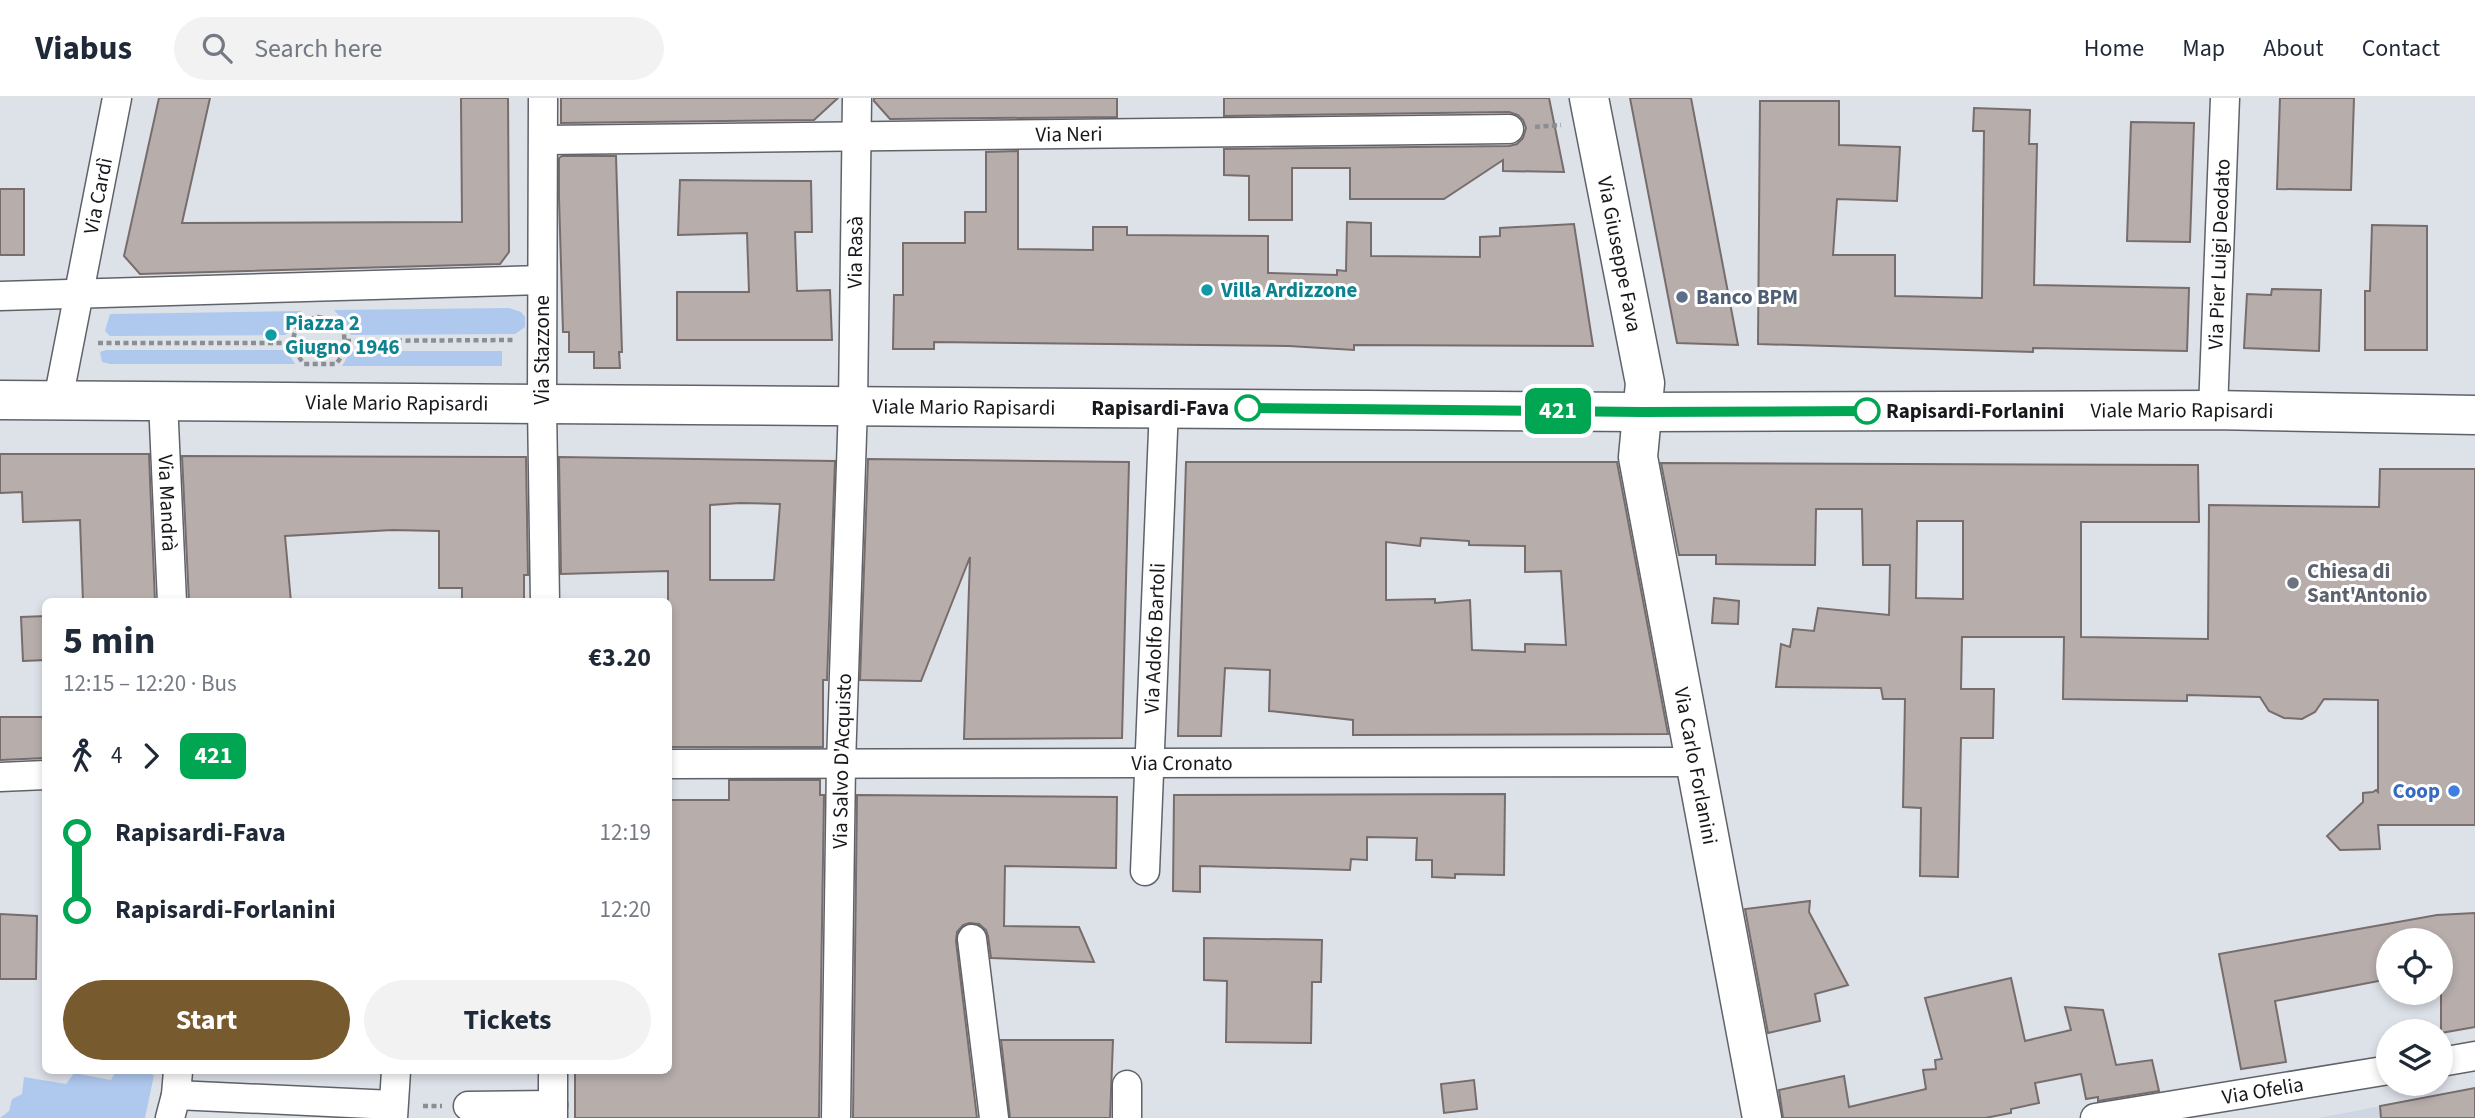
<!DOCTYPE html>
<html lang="en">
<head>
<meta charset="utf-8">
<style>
  :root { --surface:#fff; --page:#f2f2f3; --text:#1f2937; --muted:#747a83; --line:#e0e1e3; --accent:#775a2d }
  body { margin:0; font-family:"Source Sans 3",sans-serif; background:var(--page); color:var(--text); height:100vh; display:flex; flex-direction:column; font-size:26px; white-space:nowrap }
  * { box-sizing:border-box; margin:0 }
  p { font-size:23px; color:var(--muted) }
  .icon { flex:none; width:38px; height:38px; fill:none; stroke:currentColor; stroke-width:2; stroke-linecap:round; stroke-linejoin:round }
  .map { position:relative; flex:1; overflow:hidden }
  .panel { position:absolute; left:42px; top:500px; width:630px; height:476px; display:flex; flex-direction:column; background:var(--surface); border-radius:10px; box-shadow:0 4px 10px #0003 }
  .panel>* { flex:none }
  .badge { padding:0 14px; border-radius:10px; font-size:24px; line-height:46px }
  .buttons { position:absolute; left:2376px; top:830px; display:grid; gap:14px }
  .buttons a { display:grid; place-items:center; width:77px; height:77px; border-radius:50%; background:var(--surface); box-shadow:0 4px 10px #0003; font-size:35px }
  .map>.badge { position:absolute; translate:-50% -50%; box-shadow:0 0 0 4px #fff }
  .legs { display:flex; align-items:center; gap:10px; height:77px; padding:0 21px; font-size:23px }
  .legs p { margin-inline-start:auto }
  .headline { display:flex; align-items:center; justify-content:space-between; height:119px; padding:0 21px }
  h1 { font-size:38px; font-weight:700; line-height:52px }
  .cta { display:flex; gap:14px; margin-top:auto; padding:14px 21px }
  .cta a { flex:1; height:80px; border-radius:42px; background:var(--accent); color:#fff; font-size:28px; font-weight:700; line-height:80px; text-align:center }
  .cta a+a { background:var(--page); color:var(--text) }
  ul { padding:0 21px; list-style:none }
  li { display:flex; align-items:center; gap:24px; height:77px; font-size:26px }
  li i { display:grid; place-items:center; width:10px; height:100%; margin:0 9px; background:currentColor }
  li i::after { content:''; width:18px; height:18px; margin:-9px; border:5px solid; border-radius:50%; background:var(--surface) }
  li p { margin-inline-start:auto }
  li:first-child i { background:linear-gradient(#0000 50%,currentColor 0) }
  li:last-child i { background:linear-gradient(currentColor 50%,#0000 0) }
  header { display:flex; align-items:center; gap:42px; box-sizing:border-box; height:98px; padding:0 35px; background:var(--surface); border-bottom:2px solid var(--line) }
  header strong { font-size:33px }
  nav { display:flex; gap:38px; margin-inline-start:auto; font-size:24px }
  .search { width:490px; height:63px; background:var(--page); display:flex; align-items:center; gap:18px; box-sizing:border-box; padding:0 24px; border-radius:38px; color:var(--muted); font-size:26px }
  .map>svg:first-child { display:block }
  .built { fill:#ced6e4 }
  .green { fill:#afc8ee }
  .building { fill:#b7aeac; stroke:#766d6c; stroke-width:2; fill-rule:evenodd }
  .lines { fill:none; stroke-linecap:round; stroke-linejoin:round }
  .street-casing { stroke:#5f6369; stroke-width:31 }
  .secondary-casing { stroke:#5f6369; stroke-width:41 }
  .primary-casing { stroke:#5f6369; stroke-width:41 }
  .path { stroke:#8b8e93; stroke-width:4.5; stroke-dasharray:5 3.5; stroke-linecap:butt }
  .street { stroke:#fff; stroke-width:28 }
  .secondary { stroke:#fff; stroke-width:38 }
  .primary { stroke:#fff; stroke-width:38 }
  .line-1-casing { stroke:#fff; stroke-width:16 }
  .line-1 { stroke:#00a651; stroke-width:10 }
  .culture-dot { fill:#0f9aa8; stroke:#fff; stroke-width:2.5 }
  .service-dot { fill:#5c6f8a; stroke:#fff; stroke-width:2.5 }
  .stop-1-dot { fill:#fff; stroke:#00a651; stroke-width:3.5 }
  .worship-dot { fill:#6b7280; stroke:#fff; stroke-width:2.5 }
  .shop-dot { fill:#3f7fe0; stroke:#fff; stroke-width:2.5 }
  .labels { text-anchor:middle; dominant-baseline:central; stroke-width:6; stroke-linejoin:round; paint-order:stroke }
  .street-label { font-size:21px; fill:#17181b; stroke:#fff }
  .culture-label { font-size:21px; font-weight:bold; fill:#0d838f; stroke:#fff; text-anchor:start }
  .service-label { font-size:21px; font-weight:bold; fill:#4e5e75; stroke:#fff; text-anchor:start }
  .stop-label { font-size:21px; font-weight:bold; fill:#17181b; stroke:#fff; text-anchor:end }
  .worship-label { font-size:21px; font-weight:bold; fill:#5b616d; stroke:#fff; text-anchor:start }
  .shop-label { font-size:21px; font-weight:bold; fill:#366cbe; stroke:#fff; text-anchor:end }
</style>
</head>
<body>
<header>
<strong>Viabus</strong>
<div class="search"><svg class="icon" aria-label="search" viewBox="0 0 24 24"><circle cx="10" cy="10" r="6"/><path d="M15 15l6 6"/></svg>Search here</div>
<nav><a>Home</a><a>Map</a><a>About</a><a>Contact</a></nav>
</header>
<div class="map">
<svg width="2475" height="1020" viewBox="0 0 2475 1020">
  <rect width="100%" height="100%" fill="#dde1e8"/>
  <!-- built -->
  <path class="built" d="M2475,990V1020H2318Z"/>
  <!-- green -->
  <path class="green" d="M509,210L521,214L525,219V229L515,236L351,237L343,222L334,212Z
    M301,213L289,229L286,237L110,238L105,233L110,216Z
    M106,252H286L295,266H110L102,264L100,254Z
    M351,253H502V268H342Z
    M116,973H137L154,977L145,1020H0L9,1013L12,1001L22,996L24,979L66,986L74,975L111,982Z"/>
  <!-- building -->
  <path class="building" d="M159,0H210L182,125L462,124L461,0H508L509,154L500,166L140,176L124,158Z
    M561,0H838L814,22L561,25Z
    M874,0H1117V19L890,21L874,3Z
    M1224,0H1549L1564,74L1503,73V62L1444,101H1350V70H1292V122H1249V78L1224,77V51L1509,48L1517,46L1523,40L1526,30L1523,22L1518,17L1509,14L1224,18Z
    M1630,0H1691L1738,247L1677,245Z
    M2280,0H2354L2351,92L2277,91Z
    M1760,3H1839V47L1900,49L1897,103L1837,101L1833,157H1895V198L1982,200L1984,33H1973L1974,10L2030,12L2029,46H2037L2034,187L2189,190L2187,253L2033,250V254L1758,246Z
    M2131,24L2194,25L2190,144L2127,143Z
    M1018,53V151L1093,152V129H1127V137L1268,138V175L1337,177V172L1346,173L1347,124L1371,125V158L1480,159V139L1500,138V130L1574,126L1593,248L1354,247V252L1289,248L934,244V251H893L894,197H903V145H965V114H986V54Z
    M562,58H616L622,254H619L620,270H594V254H569V234H563L559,99V60Z
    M680,82L811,83L812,134H795L797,193L830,192L832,242H677V194H749L747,135L678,137Z
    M0,91H24V157H0Z
    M2372,127L2427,128V252H2365V193H2370Z
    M2272,191L2321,192L2319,253L2244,250L2247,196L2271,197Z
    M0,356H149L155,504H83L80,422L23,424L22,394L0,395Z
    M182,358L526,359L528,477H524V504H462V490H439V433L392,432L285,438L291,504H189Z
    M559,359L835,363L827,582H823V649H668V473L561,476ZM740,405L780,406L774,482H710V407Z
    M868,361L1129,364L1122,640L964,641L970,459L921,583L860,582Z
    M1186,364H1617L1668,636L1353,637V622L1269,613L1270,572L1225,570L1221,638H1178ZM1421,440L1469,443V447L1525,448V474L1561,473L1566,547L1525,546V554L1472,552L1470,502L1435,505V501L1386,502V444L1420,448Z
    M1661,365L2198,367L2199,424H2081V539L2208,541L2209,407L2379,409L2380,371H2475V727H2378L2380,751L2340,752L2327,738L2363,704V695L2373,694L2376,692L2378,694V602L2324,601L2315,614L2302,621L2284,620L2269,613L2260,599L2187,597V603L2063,601L2064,539H1962L1961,591H1994L1993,640H1961L1958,779L1920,778L1921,710L1903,709L1905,601H1883L1881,590L1776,589L1781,546L1790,549L1793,531L1814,533L1818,510L1889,517L1890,467H1863L1862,411H1816L1815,467L1716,466V457H1679ZM1917,423H1963V501L1916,500Z
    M1714,500L1739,503L1738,526L1712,525Z
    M46,518V562L23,563L21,519Z
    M0,619H46V660L0,662Z
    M729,682H820V697H824L819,1020H575V973H668V702H729Z
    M1505,696L1504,777L1455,776V780L1432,779V762H1416L1417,740L1367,739V762L1351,761L1350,772L1200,768V794L1173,793L1174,697Z
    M857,697L1117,699L1116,770L1005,768L1004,828L1079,829L1094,864L991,860L988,838L986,832L979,826L969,825L963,827L957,834L956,843L977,1020H853Z
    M1810,803L1809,814L1848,887L1815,896L1820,923L1768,935L1745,811Z
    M2475,815V929L2441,935V842H2389V881L2275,903L2286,964L2241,971L2219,856L2437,817Z
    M0,816L37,818L36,881H0Z
    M1204,840L1322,842L1321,884H1312L1311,945L1226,944L1227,883L1204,882Z
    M2011,880L2025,943L2071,932L2065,909L2103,912L2116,967L2152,962L2159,993L2098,1003V999L2086,1001L2081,976L2035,985L2039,1005L2011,1011V1015L1985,1020H1783L1779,992L1844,978L1849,1009L1926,991L1923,972L1936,971L1935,962L1942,961L1925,900Z
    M1001,942H1113L1110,1020H1010Z
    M1474,982L1477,1011L1444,1015L1441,986Z
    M2475,990V1020H2381L2380,1008Z"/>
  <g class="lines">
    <!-- street casing -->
    <g class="street-casing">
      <g id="street">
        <path d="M543,0L542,307L545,504"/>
        <path id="s1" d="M544,42L1509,31"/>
        <path d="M0,198L542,182"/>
        <path id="s2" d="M58,302L117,0"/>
        <path id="s3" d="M163,303L172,504"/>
        <path id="s4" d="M2213,312L2225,0"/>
        <path id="s5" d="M668,666L1695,664"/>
        <path d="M0,679L46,677"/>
        <path id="s6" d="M1145,773L1164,309"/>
        <path d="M972,841L994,1020"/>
        <path d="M2441,964L2475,958"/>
        <path d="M553,973V1020"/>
        <path d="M1127,987V1020"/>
        <path d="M176,997L393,1007"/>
        <path d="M468,1008L553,1007"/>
        <path d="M170,1020L176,997L178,973"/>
        <path d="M393,1020L396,973"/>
        <path id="s7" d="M836,1020L841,666L853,307L857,0"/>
        <path id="s8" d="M2095,1020L2389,972"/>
      </g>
    </g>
    <!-- secondary casing -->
    <g class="secondary-casing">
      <g id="secondary">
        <path id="s9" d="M1589,0L1645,285L1638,359L1762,1020"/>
      </g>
    </g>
    <!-- primary casing -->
    <g class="primary-casing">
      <g id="primary">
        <path id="s10" d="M0,302L1642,314L2213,312L2475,317"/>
      </g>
    </g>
    <!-- path -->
    <path class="path" d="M1535,29L1561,27
      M318,219L334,222L344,235L345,254L336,266H304C287,245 290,225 318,219Z
      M346,243L513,242
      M98,245H293
      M423,1008H442"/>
    <!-- street -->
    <use href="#street" class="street"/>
    <!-- secondary -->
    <use href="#secondary" class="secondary"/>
    <!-- primary -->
    <use href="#primary" class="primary"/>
  </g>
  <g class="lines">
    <!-- line-1 casing -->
    <g class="line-1-casing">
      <path id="line-1" d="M1248,310L1642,314L1867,313"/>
    </g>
    <!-- line-1 -->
    <use href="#line-1" class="line-1"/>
  </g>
  <!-- markers -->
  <g class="culture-dot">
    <circle cx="1207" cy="192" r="7"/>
    <circle cx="271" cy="237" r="7"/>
  </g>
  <circle class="service-dot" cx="1682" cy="199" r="7"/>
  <g class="stop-1-dot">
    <circle cx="1248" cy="310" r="12"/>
    <circle cx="1867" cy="313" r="12"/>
  </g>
  <circle class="worship-dot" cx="2293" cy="485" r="7"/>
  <circle class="shop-dot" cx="2454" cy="693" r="7"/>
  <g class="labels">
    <!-- street labels -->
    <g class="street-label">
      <text stroke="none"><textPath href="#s1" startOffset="525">Via Neri</textPath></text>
      <text stroke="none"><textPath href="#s2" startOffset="208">Via Cardì</textPath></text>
      <text stroke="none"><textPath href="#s7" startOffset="866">Via Rasà</textPath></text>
      <text stroke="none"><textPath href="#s4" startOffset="156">Via Pier Luigi Deodato</textPath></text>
      <text stroke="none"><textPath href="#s9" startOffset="159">Via Giuseppe Fava</textPath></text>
      <text transform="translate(542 252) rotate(-90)">Via Stazzone</text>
      <text stroke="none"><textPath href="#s10" startOffset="397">Viale Mario Rapisardi</textPath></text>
      <text stroke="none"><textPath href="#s10" startOffset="964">Viale Mario Rapisardi</textPath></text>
      <text stroke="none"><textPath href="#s10" startOffset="2182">Viale Mario Rapisardi</textPath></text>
      <text stroke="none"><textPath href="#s3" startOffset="102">Via Mandrà</textPath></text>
      <text stroke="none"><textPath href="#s6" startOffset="233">Via Adolfo Bartoli</textPath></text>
      <text stroke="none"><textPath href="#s7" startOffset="357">Via Salvo D'Acquisto</textPath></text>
      <text stroke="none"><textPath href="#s5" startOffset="514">Via Cronato</textPath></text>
      <text stroke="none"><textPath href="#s9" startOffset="679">Via Carlo Forlanini</textPath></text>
      <text stroke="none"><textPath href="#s8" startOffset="170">Via Ofelia</textPath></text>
    </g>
    <!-- culture labels -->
    <g class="culture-label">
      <text x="1221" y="192">Villa Ardizzone</text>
      <text x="285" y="225">Piazza 2<tspan x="285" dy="24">Giugno 1946</tspan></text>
    </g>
    <!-- service labels -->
    <g class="service-label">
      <text x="1696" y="199">Banco BPM</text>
    </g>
    <!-- stop labels -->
    <g class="stop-label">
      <text x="1229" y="310">Rapisardi-Fava</text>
      <text x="1886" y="313" text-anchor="start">Rapisardi-Forlanini</text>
    </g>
    <!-- worship labels -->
    <g class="worship-label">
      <text x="2307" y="473">Chiesa di<tspan x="2307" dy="24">Sant'Antonio</tspan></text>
    </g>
    <!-- shop labels -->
    <g class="shop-label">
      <text x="2440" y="693">Coop</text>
    </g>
  </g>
</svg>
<div class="buttons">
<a><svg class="icon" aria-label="locate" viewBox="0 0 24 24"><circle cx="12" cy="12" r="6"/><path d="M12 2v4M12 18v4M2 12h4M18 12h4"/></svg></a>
<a><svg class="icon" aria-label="layers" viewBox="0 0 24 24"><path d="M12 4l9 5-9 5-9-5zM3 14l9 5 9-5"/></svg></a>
</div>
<b class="badge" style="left:1558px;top:313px;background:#00a651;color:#fff">421</b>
<section class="panel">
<div class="headline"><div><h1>5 min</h1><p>12:15 – 12:20 · Bus</p></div><b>€3.20</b></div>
<div class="legs"><svg class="icon" aria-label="walk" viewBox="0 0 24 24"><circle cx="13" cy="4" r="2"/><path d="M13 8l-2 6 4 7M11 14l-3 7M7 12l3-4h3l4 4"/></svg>4<svg class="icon" aria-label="forward" viewBox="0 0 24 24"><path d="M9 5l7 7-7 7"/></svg><b class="badge" style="background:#00a651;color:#fff">421</b></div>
<ul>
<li><i style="color:#00a651"></i><b>Rapisardi-Fava</b><p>12:19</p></li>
<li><i style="color:#00a651"></i><b>Rapisardi-Forlanini</b><p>12:20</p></li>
</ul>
<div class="cta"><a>Start</a><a>Tickets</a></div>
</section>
</div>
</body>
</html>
